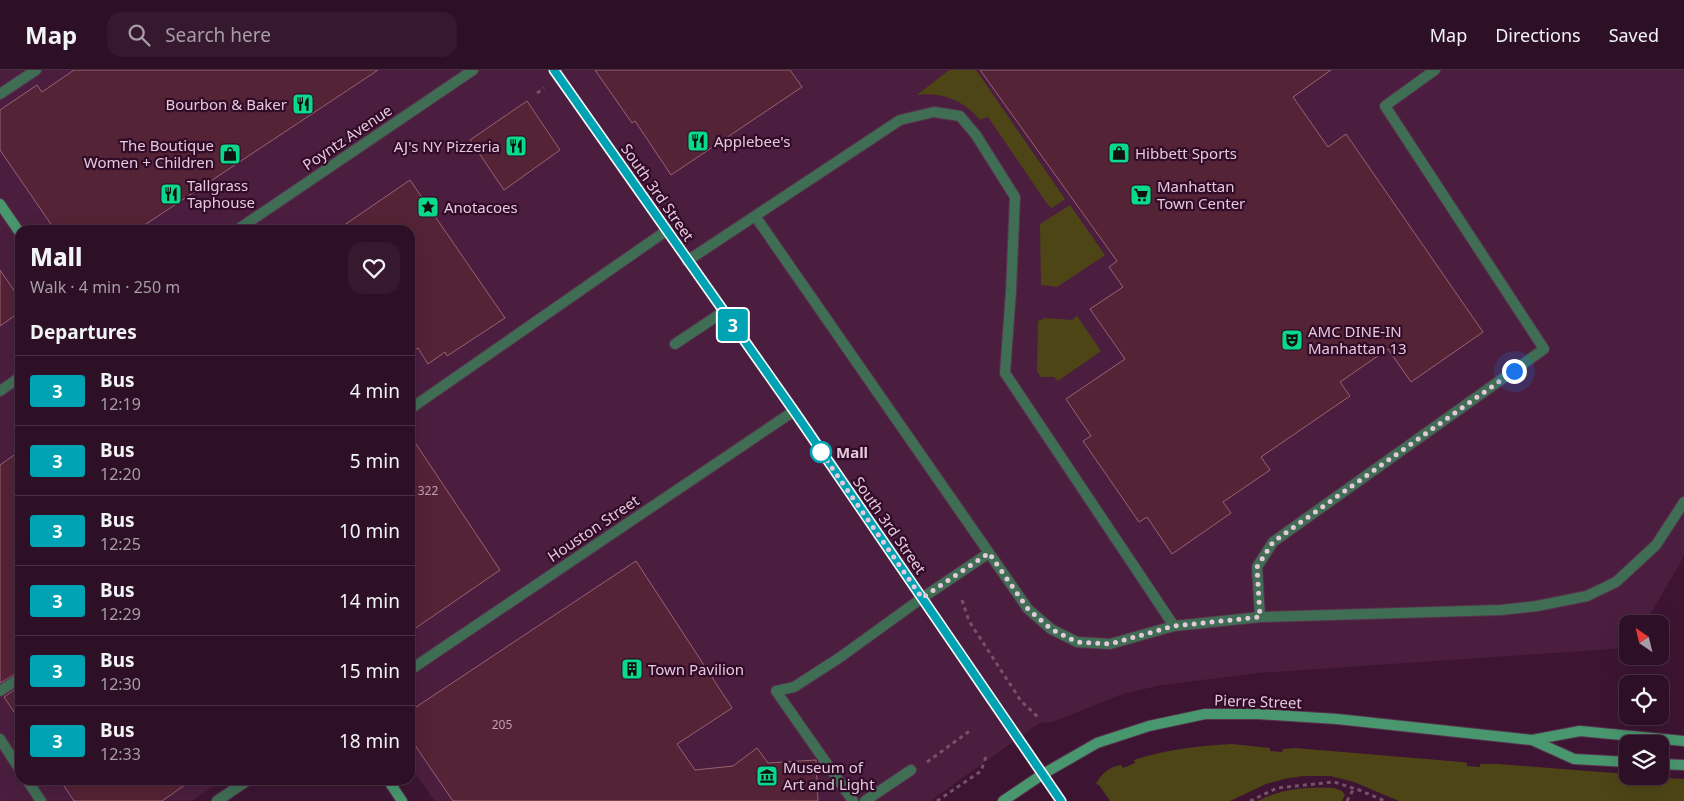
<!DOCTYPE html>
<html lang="en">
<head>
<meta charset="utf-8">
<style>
  :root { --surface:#2e1026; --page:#36192e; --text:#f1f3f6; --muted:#a79da7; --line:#493043 }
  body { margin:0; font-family:"Noto Sans",sans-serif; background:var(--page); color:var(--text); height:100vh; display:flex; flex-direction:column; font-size:19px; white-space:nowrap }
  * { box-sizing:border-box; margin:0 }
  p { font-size:16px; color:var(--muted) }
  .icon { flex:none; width:28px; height:28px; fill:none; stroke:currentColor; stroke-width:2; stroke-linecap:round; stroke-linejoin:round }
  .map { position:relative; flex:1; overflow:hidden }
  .panel { position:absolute; left:15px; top:155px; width:400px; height:560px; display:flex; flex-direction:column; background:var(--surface); border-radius:15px; box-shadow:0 5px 20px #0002,0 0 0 1px var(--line) }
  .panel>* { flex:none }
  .badge { padding:0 10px; border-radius:4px; font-size:18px; line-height:32px }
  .needle { width:32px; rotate:325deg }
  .buttons { position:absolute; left:1619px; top:545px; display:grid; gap:10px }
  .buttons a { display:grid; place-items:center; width:50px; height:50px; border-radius:10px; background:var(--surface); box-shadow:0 5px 20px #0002,0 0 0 1px var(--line); font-size:25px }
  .you { position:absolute; width:25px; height:25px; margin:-12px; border:4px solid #fff; border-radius:50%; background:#1a73e8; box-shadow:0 0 0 8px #1a73e833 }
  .map>.badge { position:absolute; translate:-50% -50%; box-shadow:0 0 0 2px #fff }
  h2 { padding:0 15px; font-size:19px; line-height:45px }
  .round { display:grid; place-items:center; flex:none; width:52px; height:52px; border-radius:15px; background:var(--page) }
  .headline { display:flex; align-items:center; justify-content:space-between; height:85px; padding:0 15px }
  h1 { font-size:24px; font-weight:800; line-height:38px }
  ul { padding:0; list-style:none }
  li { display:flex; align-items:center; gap:15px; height:70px; padding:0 15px; border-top:1px solid var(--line) }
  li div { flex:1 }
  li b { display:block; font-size:19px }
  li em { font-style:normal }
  li .badge { min-width:55px; font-weight:700; text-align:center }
  header { display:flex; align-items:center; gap:30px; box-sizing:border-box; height:70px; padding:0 25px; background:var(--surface); border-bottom:1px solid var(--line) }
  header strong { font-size:24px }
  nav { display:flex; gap:28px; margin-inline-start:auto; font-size:18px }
  .search { width:350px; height:45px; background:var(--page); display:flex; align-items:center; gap:12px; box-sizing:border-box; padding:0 18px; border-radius:15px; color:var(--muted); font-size:19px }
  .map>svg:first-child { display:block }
  .built { fill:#4b1e3f }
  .green { fill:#4e4516 }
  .building { fill:#542335; stroke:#996274 }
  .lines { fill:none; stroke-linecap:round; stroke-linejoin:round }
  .service-casing { stroke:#58324e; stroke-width:12 }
  .minor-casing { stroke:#58324e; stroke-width:12 }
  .tertiary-casing { stroke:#58324e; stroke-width:12 }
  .secondary-casing { stroke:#58324e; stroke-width:12 }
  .path { stroke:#75526c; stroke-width:3; stroke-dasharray:4 4; stroke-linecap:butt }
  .service { stroke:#406e55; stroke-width:10 }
  .minor { stroke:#406e55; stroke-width:10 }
  .tertiary { stroke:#406e55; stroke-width:10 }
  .secondary { stroke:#49976e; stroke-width:10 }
  .line-casing { stroke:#fff; stroke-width:11 }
  .line { stroke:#00a3b4; stroke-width:8 }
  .walk { stroke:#e4c9db; stroke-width:5; stroke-dasharray:0 9 }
  .stop-dot { fill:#fff; stroke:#00a3b4; stroke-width:2.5 }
  .labels { text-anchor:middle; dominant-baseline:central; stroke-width:4.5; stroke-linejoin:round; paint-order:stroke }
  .number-label { font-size:12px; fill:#c0a0b2 }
  .poi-label { font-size:15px; fill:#e4c9db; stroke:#320b29; text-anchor:start }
  .street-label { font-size:15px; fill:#e4c9db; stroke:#320b29 }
  .stop-label { font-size:15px; font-weight:bold; fill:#e4c9db; stroke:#320b29; text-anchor:start }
</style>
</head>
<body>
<header>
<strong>Map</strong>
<div class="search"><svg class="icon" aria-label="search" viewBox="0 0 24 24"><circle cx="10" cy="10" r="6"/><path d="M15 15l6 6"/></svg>Search here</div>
<nav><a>Map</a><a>Directions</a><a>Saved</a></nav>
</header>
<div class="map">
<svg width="1684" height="731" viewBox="0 0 1684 731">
  <rect width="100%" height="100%" fill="#3d1533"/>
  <!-- built -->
  <path class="built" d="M0,0H1684V486L1645,554H1628L1627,578L1258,603L1162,615L1122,624L1055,651L1045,653L1041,652L930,731H435L410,696V160H20V710H222L192,731H0Z"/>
  <!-- green -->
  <path class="green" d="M949,0H976L1065,129L1052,138L1048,135L988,47L980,50C965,31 941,21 917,25Z
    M1070,135L1105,185L1057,217L1041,215L1040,154Z
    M1077,246L1101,281L1058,311L1054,307H1041L1037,301L1038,251L1045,248L1072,250Z
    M1232,674L1270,678V681L1282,682L1283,679L1295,678L1462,692L1467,693V696L1480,697V694H1498L1627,704L1628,706L1684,709V731H1399L1354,712L1330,706H1303L1284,709L1266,714L1230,731H1110L1099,715L1096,714C1102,703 1109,697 1121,695L1123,698L1135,693L1134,690C1166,679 1199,676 1232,674Z
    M1334,718L1342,721L1345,725L1342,731H1258C1282,718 1308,717 1334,718Z"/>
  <!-- building -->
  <path class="building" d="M74,0H378L137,160H55L0,80V40L37,15L42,22Z
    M595,0H790L802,17L671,105L635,51L632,53Z
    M980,0H1331L1293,27L1328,77L1346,64L1483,262L1411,312L1388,279L1340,312L1350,326L1261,387L1270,400L1223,432L1231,443L1172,484L1147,447L1139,452L1083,371L1091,366L1066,329L1125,289L1090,239L1123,217L1109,197L1117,191Z
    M527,31L560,80L504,120L470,70Z
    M410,110L505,248L447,286L445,282L428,294L418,278L410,283V160H337Z
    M0,200L20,229V242L0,256Z
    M410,365L500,500L410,562Z
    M20,381V601L0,613V395Z
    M636,491L732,638L677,674L695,700L733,696L757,678L768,693L816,690L818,731H453L410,668V641Z
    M20,616V651L4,627Z
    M60,710H192L162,731H74Z"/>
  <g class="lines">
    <!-- service casing -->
    <g class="service-casing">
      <path id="service" d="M0,24L36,0
        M755,146L1028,539L1051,559L1077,572L1110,574L1174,556L1260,547L1501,540L1537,536L1587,526L1616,512L1656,475L1684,432
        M687,191L900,50L934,42L960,46L976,65L1015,127L1011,221L1005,303L1174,556
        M675,274L723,242
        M410,339L666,161
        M1260,547L1257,497L1273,472L1544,279L1385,36L1435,0
        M0,621L20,608
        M0,669L20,700
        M27,710L41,731
        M853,731L776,621L794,617L839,588L922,528L989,483
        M865,731L911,700"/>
    </g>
    <!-- minor casing -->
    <g class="minor-casing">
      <path id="minor" d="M410,600L794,341
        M217,731L248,710"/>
    </g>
    <!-- tertiary casing -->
    <g class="tertiary-casing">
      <path id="tertiary" d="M554,0L794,341L1061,731
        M237,160L473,0
        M0,321L20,307"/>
    </g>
    <!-- secondary casing -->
    <g class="secondary-casing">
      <path id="secondary" d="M0,134L20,163
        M1532,670L1574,689L1628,692
        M1660,694L1684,695
        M388,710L402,731
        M1003,731L1043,704L1097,673L1149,656L1205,644H1258L1337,649L1532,670L1580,661L1684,671"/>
    </g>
    <!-- path -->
    <path class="path" d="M537,23L544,18
      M962,530L969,551L1021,631L1039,648
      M927,692L971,660
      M937,731L981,701L987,684
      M1250,731L1277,718L1334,712L1359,720L1385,731
      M1347,731L1354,718"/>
    <!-- service -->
    <use href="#service" class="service"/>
    <!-- minor -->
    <use href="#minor" class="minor"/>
    <!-- tertiary -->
    <use href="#tertiary" class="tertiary"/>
    <!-- secondary -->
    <use href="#secondary" class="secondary"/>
  </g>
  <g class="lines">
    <!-- line casing -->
    <g class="line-casing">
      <path id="line" d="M554,0L794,341L1061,731"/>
    </g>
    <!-- line -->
    <use href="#line" class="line"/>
    <!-- walk -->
    <path class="walk" d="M821,382L819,379L922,528L989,483L1028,539L1051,559L1077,572L1110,574L1174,556L1260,547L1257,497L1273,472L1514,301"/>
  </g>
  <!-- icons -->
  <defs>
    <g id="restaurant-square" transform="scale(1.125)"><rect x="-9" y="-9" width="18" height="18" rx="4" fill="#08d98b" stroke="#320b29"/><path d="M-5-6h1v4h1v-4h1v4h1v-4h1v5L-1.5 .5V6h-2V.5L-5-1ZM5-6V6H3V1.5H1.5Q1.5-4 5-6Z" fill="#111"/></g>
    <g id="shop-square" transform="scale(1.125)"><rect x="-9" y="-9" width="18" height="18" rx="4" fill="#08d98b" stroke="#320b29"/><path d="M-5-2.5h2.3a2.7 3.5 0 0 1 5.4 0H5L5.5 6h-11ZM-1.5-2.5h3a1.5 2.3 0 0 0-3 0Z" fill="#111"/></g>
    <g id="supermarket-square" transform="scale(1.125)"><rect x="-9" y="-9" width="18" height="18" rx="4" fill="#08d98b" stroke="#320b29"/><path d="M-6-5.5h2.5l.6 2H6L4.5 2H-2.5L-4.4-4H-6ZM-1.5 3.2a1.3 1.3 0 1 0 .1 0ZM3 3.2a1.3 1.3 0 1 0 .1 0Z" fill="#111"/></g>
    <g id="sight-square" transform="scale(1.125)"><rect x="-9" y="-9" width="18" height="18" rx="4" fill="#08d98b" stroke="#320b29"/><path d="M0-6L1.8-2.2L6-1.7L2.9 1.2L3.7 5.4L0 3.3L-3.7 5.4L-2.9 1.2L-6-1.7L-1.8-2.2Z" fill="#111"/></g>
    <g id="theatre-square" transform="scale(1.125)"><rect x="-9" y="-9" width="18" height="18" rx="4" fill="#08d98b" stroke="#320b29"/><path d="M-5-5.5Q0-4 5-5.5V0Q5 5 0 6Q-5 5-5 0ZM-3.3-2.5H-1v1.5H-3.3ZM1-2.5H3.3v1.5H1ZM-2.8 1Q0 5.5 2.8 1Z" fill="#111"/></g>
    <g id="building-square" transform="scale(1.125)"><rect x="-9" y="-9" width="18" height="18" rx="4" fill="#08d98b" stroke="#320b29"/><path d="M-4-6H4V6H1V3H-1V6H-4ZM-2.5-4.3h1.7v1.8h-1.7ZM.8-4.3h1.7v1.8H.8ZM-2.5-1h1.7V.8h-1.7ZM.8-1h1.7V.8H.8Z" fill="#111"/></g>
    <g id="museum-square" transform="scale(1.125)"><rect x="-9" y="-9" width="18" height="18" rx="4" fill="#08d98b" stroke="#320b29"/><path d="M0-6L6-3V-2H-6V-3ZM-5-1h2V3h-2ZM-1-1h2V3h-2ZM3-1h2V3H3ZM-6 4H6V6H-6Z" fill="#111"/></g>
  </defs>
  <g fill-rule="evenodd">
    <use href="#restaurant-square" x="303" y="34"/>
    <use href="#restaurant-square" x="698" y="71"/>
    <use href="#restaurant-square" x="516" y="76"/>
    <use href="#shop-square" x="1119" y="83"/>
    <use href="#shop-square" x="230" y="84"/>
    <use href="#restaurant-square" x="171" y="124"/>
    <use href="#supermarket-square" x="1141" y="125"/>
    <use href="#sight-square" x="428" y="137"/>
    <use href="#theatre-square" x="1292" y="270"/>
    <use href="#building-square" x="632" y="599"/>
    <use href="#museum-square" x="767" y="706"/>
  </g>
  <!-- markers -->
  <circle class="stop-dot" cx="821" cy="382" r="10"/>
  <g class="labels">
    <!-- number labels -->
    <g class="number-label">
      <text x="428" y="420">322</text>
      <text x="502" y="654">205</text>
    </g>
    <!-- poi labels -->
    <g class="poi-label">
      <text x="287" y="34" text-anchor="end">Bourbon &amp; Baker</text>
      <text x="714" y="71">Applebee's</text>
      <text x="214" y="75" text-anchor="end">The Boutique<tspan x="214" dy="17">Women + Children</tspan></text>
      <text x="500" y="76" text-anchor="end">AJ's NY Pizzeria</text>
      <text x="1135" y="83">Hibbett Sports</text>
      <text x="187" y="115">Tallgrass<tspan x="187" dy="17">Taphouse</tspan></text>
      <text x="1157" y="116">Manhattan<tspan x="1157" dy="17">Town Center</tspan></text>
      <text x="444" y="137">Anotacoes</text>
      <text x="1308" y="261">AMC DINE-IN<tspan x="1308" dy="17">Manhattan 13</tspan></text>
      <text x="648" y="599">Town Pavilion</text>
      <text x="783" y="697">Museum of<tspan x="783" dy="17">Art and Light</tspan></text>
    </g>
    <!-- street labels -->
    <g class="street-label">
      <text transform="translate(347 67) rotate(-34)">Poyntz Avenue</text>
      <text transform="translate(658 122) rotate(55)">South 3rd Street</text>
      <text transform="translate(890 455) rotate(55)">South 3rd Street</text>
      <text transform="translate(593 458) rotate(-34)">Houston Street</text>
      <text transform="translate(1258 631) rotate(2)">Pierre Street</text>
    </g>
    <!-- stop labels -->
    <g class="stop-label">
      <text x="836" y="382">Mall</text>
    </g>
  </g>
</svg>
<div class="buttons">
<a><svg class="needle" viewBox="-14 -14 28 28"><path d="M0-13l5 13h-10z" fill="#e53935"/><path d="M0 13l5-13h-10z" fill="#a79da7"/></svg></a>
<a><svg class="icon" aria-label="locate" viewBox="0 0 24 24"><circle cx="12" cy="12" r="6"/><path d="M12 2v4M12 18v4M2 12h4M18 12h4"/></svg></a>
<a><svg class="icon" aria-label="layers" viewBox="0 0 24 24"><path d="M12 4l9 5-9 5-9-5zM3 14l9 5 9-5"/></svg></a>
</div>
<div class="you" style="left:1514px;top:301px"></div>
<b class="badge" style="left:733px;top:255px;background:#00a3b4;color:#fff">3</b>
<section class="panel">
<div class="headline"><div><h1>Mall</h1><p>Walk · 4 min · 250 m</p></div><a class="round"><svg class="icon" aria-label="heart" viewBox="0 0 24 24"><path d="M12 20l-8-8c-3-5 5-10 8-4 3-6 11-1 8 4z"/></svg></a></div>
<h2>Departures</h2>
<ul>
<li><span class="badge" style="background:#00a3b4;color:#fff">3</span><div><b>Bus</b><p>12:19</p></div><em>4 min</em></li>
<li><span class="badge" style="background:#00a3b4;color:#fff">3</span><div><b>Bus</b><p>12:20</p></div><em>5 min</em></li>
<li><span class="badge" style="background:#00a3b4;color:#fff">3</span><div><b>Bus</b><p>12:25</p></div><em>10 min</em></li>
<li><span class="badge" style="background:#00a3b4;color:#fff">3</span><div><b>Bus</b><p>12:29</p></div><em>14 min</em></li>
<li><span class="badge" style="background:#00a3b4;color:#fff">3</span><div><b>Bus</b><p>12:30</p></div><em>15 min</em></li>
<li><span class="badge" style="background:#00a3b4;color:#fff">3</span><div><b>Bus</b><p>12:33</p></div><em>18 min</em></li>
</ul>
</section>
</div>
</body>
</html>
